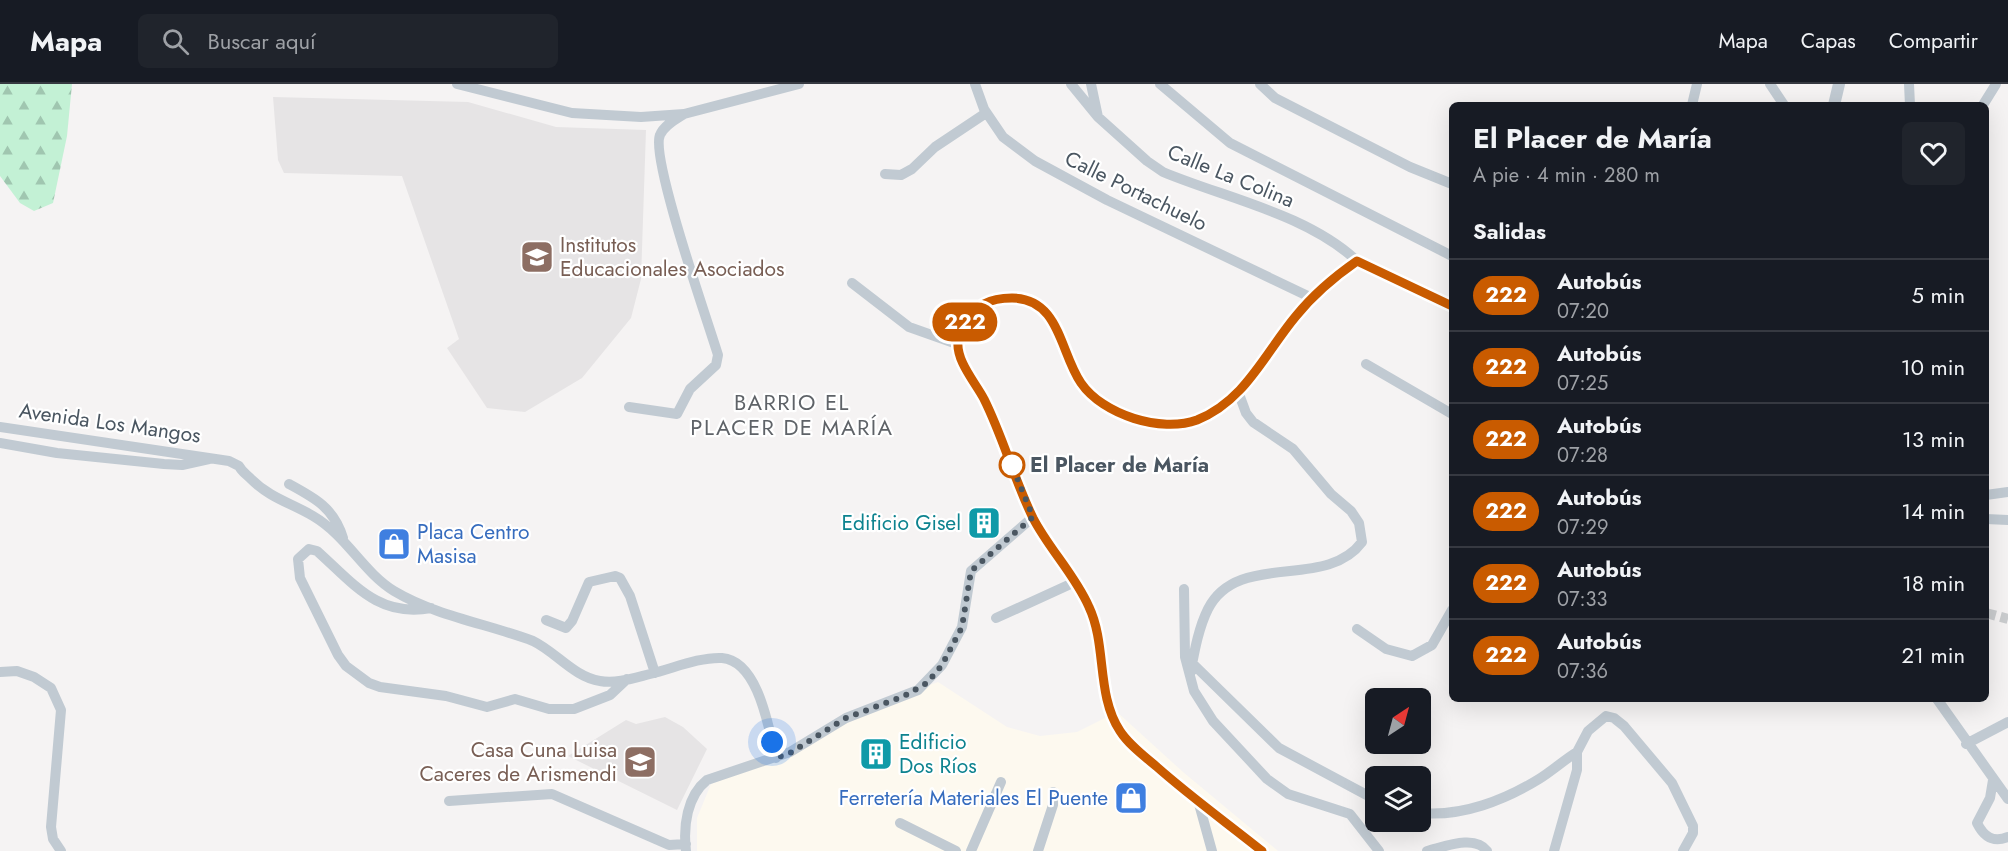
<!DOCTYPE html>
<html lang="es">
<head>
<meta charset="utf-8">
<style>
  :root { --surface:#171b24; --page:#20242c; --text:#f1f3f6; --muted:#9ea1a6; --line:#363941 }
  body { margin:0; font-family:Jost,sans-serif; background:var(--page); color:var(--text); height:100vh; display:flex; flex-direction:column; font-size:22px; white-space:nowrap }
  * { box-sizing:border-box; margin:0 }
  p { font-size:20px; color:var(--muted) }
  .icon { flex:none; width:33px; height:33px; fill:none; stroke:currentColor; stroke-width:2; stroke-linecap:round; stroke-linejoin:round }
  .map { position:relative; flex:1; overflow:hidden }
  .side { position:absolute; left:1449px; top:18px; width:540px; height:600px; display:flex; flex-direction:column; background:var(--surface); border-radius:9px; box-shadow:0 6px 24px #0002 }
  .side>* { flex:none }
  .badge { padding:0 12px; border-radius:20px; font-size:21px; line-height:39px }
  .needle { width:39px; rotate:36deg }
  .tools { position:absolute; left:1365px; top:604px; display:grid; gap:12px }
  .tools a { display:grid; place-items:center; width:66px; height:66px; border-radius:9px; background:var(--surface); box-shadow:0 6px 24px #0002; font-size:30px }
  .you { position:absolute; width:30px; height:30px; margin:-15px; border:4px solid #fff; border-radius:50%; background:#1a73e8; box-shadow:0 0 0 9px #1a73e833 }
  .map>.badge { position:absolute; translate:-50% -50%; box-shadow:0 0 0 3px #fff }
  h2 { padding:0 24px; font-size:22px; line-height:54px }
  .round { display:grid; place-items:center; flex:none; width:63px; height:63px; border-radius:9px; background:var(--page) }
  .summary { display:flex; align-items:center; justify-content:space-between; height:102px; padding:0 24px }
  h1 { font-size:28px; font-weight:700; line-height:45px }
  ul { padding:0; list-style:none }
  li { display:flex; align-items:center; gap:18px; height:72px; padding:0 24px; border-top:2px solid var(--line) }
  li div { flex:1 }
  li b { display:block; font-size:22px }
  li em { font-style:normal }
  li .badge { min-width:66px; font-weight:700; text-align:center }
  header { display:flex; align-items:center; gap:36px; box-sizing:border-box; height:84px; padding:0 30px; background:var(--surface); border-bottom:2px solid var(--line) }
  header strong { font-size:28px }
  nav { display:flex; gap:33px; margin-inline-start:auto; font-size:21px }
  .search { width:420px; height:54px; background:var(--page); display:flex; align-items:center; gap:15px; box-sizing:border-box; padding:0 21px; border-radius:9px; color:var(--muted); font-size:22px }
  .map>svg:first-child { display:block }
  .commercial { fill:#fdf9ef }
  .education { fill:#e6e4e5 }
  .forest { fill:url(#forest-firs) }
  .lines { fill:none; stroke-linecap:round; stroke-linejoin:round }
  .minor-tunnel { stroke:#caccce; stroke-width:10; stroke-dasharray:10 5; stroke-linecap:butt }
  .minor { stroke:#c1cad2; stroke-width:10 }
  .tertiary { stroke:#c1cad2; stroke-width:12 }
  .line-casing { stroke:#fff; stroke-width:14 }
  .line { stroke:#c95b00; stroke-width:9 }
  .walk { stroke:#4a5661; stroke-width:6; stroke-dasharray:0 10.8 }
  .stop-dot { fill:#fff; stroke:#c95b00; stroke-width:3 }
  .labels { text-anchor:middle; dominant-baseline:central; stroke-width:4.5; stroke-linejoin:round; paint-order:stroke }
  .street-label { font-size:21px; fill:#4a5661; stroke:#fff }
  .education-label { font-size:21px; fill:#785e54; stroke:#fff; text-anchor:start }
  .stop-label { font-size:21px; font-weight:bold; fill:#4a5661; stroke:#fff; text-anchor:start }
  .culture-label { font-size:21px; fill:#0d838f; stroke:#fff; text-anchor:end }
  .shop-label { font-size:21px; fill:#366cbe; stroke:#fff; text-anchor:start }
  .neighbourhood-label { font-size:22px; letter-spacing:1.5px; fill:#5f6368; stroke:#fff }
</style>
</head>
<body>
<header>
<strong>Mapa</strong>
<div class="search"><svg class="icon" aria-label="search" viewBox="0 0 24 24"><circle cx="10" cy="10" r="6"/><path d="M15 15l6 6"/></svg>Buscar aquí</div>
<nav><a>Mapa</a><a>Capas</a><a>Compartir</a></nav>
</header>
<div class="map">
<svg width="2008" height="767" viewBox="0 0 2008 767">
  <defs>
    <pattern id="forest-firs" width="22" height="20" patternUnits="userSpaceOnUse" patternTransform="scale(1.5)"><rect width="22" height="20" fill="#c3f1d5"/><path d="M5 1l3.5 6h-7zM16 11l3.5 6h-7z" fill="#a0c6b0"/></pattern>
  </defs>
  <rect width="100%" height="100%" fill="#f5f3f3"/>
  <!-- commercial -->
  <path class="commercial" d="M938,598L1007,643L1040,652L1077,648L1117,628L1183,688L1278,767H697V734L711,700L757,681L854,628Z"/>
  <!-- education -->
  <path class="education" d="M273,13L468,18L556,43L646,46L641,195L631,234L582,294L525,328L487,324L447,264L459,255L402,92L284,89L278,76Z
    M665,633L683,643L707,665L677,726L568,672L626,636L636,640Z"/>
  <!-- forest -->
  <path class="forest" d="M0,0H72L67,52L53,119L34,127L20,119L0,92Z"/>
  <g class="lines">
    <!-- minor-tunnel -->
    <path class="minor-tunnel" d="M1986,529L2008,535"/>
    <!-- minor -->
    <path class="minor" d="M457,0L572,29L641,33L684,30L799,0
      M975,0L984,25L1003,53L1035,77L1107,116L1312,214
      M1071,0L1098,33L1091,0
      M1160,0L1230,59L1452,172
      M1260,0L1275,14L1410,83L1452,100
      M1770,0L1784,21
      M1909,0L1910,21
      M1692,21L1697,0
      M1983,21L1996,0
      M1098,33L1147,77L1163,88C1225,114 1307,130 1357,177
      M885,90L901,91L912,85L935,63L986,29
      M852,199L909,243L957,260
      M1366,280L1452,330
      M629,323L677,330L690,305L716,281L718,271C708,238 650,73 660,51C664,41 676,35 684,30
      M0,343L229,377L239,382C242,388 246,390 251,395C270,414 291,419 313,432C347,452 363,488 394,507C436,532 488,540 533,557C556,568 574,593 600,597C616,600 634,594 650,590C672,585 698,573 722,574C759,577 769,646 776,674
      M0,359L57,369L164,380L182,381L209,375
      M289,400C315,414 334,424 343,454
      M1986,411L2008,408
      M1986,435L2008,436
      M1184,505L1185,573L1194,607L1213,637L1267,695L1288,710L1350,730L1379,767
      M431,524C378,534 353,499 317,467L309,465L298,475L300,494L338,571L346,582L369,599L380,603L446,612L487,623L515,615L549,625H574L610,611L627,595
      M996,534L1075,498
      M546,536L566,544L572,537L589,498L615,492L620,494L630,512L655,589
      M1357,545L1386,565L1412,572L1432,561L1452,526
      M1192,579L1279,664L1376,716
      M0,588L17,587L34,593L51,604L61,626L51,743L53,755L61,767
      M1190,591C1194,570 1198,545 1208,525C1238,466 1326,507 1362,458L1359,439L1351,427L1331,410L1293,365L1253,338L1246,329L1239,310
      M1937,615L2008,715
      M1966,660L2008,638
      M1993,696L1990,714L1977,739C1984,753 1993,759 2008,753
      M449,717L552,710L669,761L686,760
      M1199,720L1212,767
      M1420,729C1462,733 1505,716 1539,695C1552,687 1564,676 1577,668
      M900,739L956,767
      M686,767C683,742 687,712 707,696L790,668L846,634L918,606L942,581L962,543L971,487L1033,433
      M971,767L1001,698
      M1038,767L1053,721V708
      M1427,767C1444,763 1475,750 1487,767
      M1554,767L1577,686V668L1588,647L1606,632L1614,634L1624,642L1672,699L1693,742V749L1683,767"/>
    <!-- tertiary -->
    <path class="tertiary" d="M1834,21L1839,0
      M1262,767C1227,739 1191,713 1157,683C1144,672 1129,661 1120,647C1096,611 1107,561 1089,523C1075,491 1049,465 1033,434C1014,395 1003,353 984,315C975,298 956,276 958,257C959,241 972,228 984,220C993,215 1002,214 1012,214C1060,215 1060,269 1081,299C1103,331 1161,349 1197,336C1244,317 1265,269 1296,232C1313,210 1335,193 1357,177L1452,222"/>
  </g>
  <g class="lines">
    <!-- line casing -->
    <g class="line-casing">
      <path id="line" d="M1262,767C1227,739 1191,713 1157,683C1144,672 1129,661 1120,647C1096,611 1107,561 1089,523C1075,491 1049,465 1033,434C1014,395 1003,353 984,315C975,298 956,277 958,257C959,241 972,228 984,220C993,215 1002,214 1012,214C1060,214 1060,269 1081,299C1103,331 1161,349 1197,336C1245,317 1265,269 1296,232C1313,211 1334,193 1357,177L1452,222"/>
    </g>
    <!-- line -->
    <use href="#line" class="line"/>
    <!-- walk -->
    <path class="walk" d="M772,658L776,674L790,669L846,634L904,612L927,599L942,581L962,543L971,487L1033,433L1011,379L1012,381"/>
  </g>
  <!-- icons -->
  <defs>
    <g id="school-square" transform="scale(1.725)"><rect x="-9" y="-9" width="18" height="18" rx="4" fill="#8d6e63" stroke="#fff"/><path d="M0-5L7-2L0 1L-7-2ZM-4 1L0 2.5L4 1V4Q0 6-4 4Z" fill="#fff"/></g>
    <g id="building-square" transform="scale(1.725)"><rect x="-9" y="-9" width="18" height="18" rx="4" fill="#0f9aa8" stroke="#fff"/><path d="M-4-6H4V6H1V3H-1V6H-4ZM-2.5-4.3h1.7v1.8h-1.7ZM.8-4.3h1.7v1.8H.8ZM-2.5-1h1.7V.8h-1.7ZM.8-1h1.7V.8H.8Z" fill="#fff"/></g>
    <g id="shop-square" transform="scale(1.725)"><rect x="-9" y="-9" width="18" height="18" rx="4" fill="#3f7fe0" stroke="#fff"/><path d="M-5-2.5h2.3a2.7 3.5 0 0 1 5.4 0H5L5.5 6h-11ZM-1.5-2.5h3a1.5 2.3 0 0 0-3 0Z" fill="#fff"/></g>
  </defs>
  <g fill-rule="evenodd">
    <use href="#school-square" x="537" y="173"/>
    <use href="#building-square" x="984" y="439"/>
    <use href="#shop-square" x="394" y="460"/>
    <use href="#building-square" x="876" y="670"/>
    <use href="#school-square" x="640" y="678"/>
    <use href="#shop-square" x="1131" y="714"/>
  </g>
  <!-- markers -->
  <circle class="stop-dot" cx="1012" cy="381" r="12"/>
  <g class="labels">
    <!-- street labels -->
    <g class="street-label">
      <text transform="translate(1231 92) rotate(22)">Calle La Colina</text>
      <text transform="translate(1136 107) rotate(26)">Calle Portachuelo</text>
      <text transform="translate(110 339) rotate(8)">Avenida Los Mangos</text>
    </g>
    <!-- education labels -->
    <g class="education-label">
      <text x="560" y="161">Institutos<tspan x="560" dy="24">Educacionales Asociados</tspan></text>
      <text x="617" y="666" text-anchor="end">Casa Cuna Luisa<tspan x="617" dy="24">Caceres de Arismendi</tspan></text>
    </g>
    <!-- stop labels -->
    <g class="stop-label">
      <text x="1030" y="381">El Placer de María</text>
    </g>
    <!-- culture labels -->
    <g class="culture-label">
      <text x="961" y="439">Edificio Gisel</text>
      <text x="899" y="658" text-anchor="start">Edificio<tspan x="899" dy="24">Dos Ríos</tspan></text>
    </g>
    <!-- shop labels -->
    <g class="shop-label">
      <text x="417" y="448">Placa Centro<tspan x="417" dy="24">Masisa</tspan></text>
      <text x="1108" y="714" text-anchor="end">Ferretería Materiales El Puente</text>
    </g>
    <!-- neighbourhood labels -->
    <g class="neighbourhood-label">
      <text x="792" y="318">BARRIO EL<tspan x="792" dy="25">PLACER DE MARÍA</tspan></text>
    </g>
  </g>
</svg>
<div class="tools">
<a><svg class="needle" viewBox="-14 -14 28 28"><path d="M0-13l5 13h-10z" fill="#e53935"/><path d="M0 13l5-13h-10z" fill="#9ea1a6"/></svg></a>
<a><svg class="icon" aria-label="layers" viewBox="0 0 24 24"><path d="M12 4l9 5-9 5-9-5zM3 14l9 5 9-5"/></svg></a>
</div>
<div class="you" style="left:772px;top:658px"></div>
<b class="badge" style="left:965px;top:238px;background:#c95b00;color:#fff">222</b>
<section class="side">
<div class="summary"><div><h1>El Placer de María</h1><p>A pie · 4 min · 280 m</p></div><a class="round"><svg class="icon" aria-label="heart" viewBox="0 0 24 24"><path d="M12 20l-8-8c-3-5 5-10 8-4 3-6 11-1 8 4z"/></svg></a></div>
<h2>Salidas</h2>
<ul>
<li><span class="badge" style="background:#c95b00;color:#fff">222</span><div><b>Autobús</b><p>07:20</p></div><em>5 min</em></li>
<li><span class="badge" style="background:#c95b00;color:#fff">222</span><div><b>Autobús</b><p>07:25</p></div><em>10 min</em></li>
<li><span class="badge" style="background:#c95b00;color:#fff">222</span><div><b>Autobús</b><p>07:28</p></div><em>13 min</em></li>
<li><span class="badge" style="background:#c95b00;color:#fff">222</span><div><b>Autobús</b><p>07:29</p></div><em>14 min</em></li>
<li><span class="badge" style="background:#c95b00;color:#fff">222</span><div><b>Autobús</b><p>07:33</p></div><em>18 min</em></li>
<li><span class="badge" style="background:#c95b00;color:#fff">222</span><div><b>Autobús</b><p>07:36</p></div><em>21 min</em></li>
</ul>
</section>
</div>
</body>
</html>
